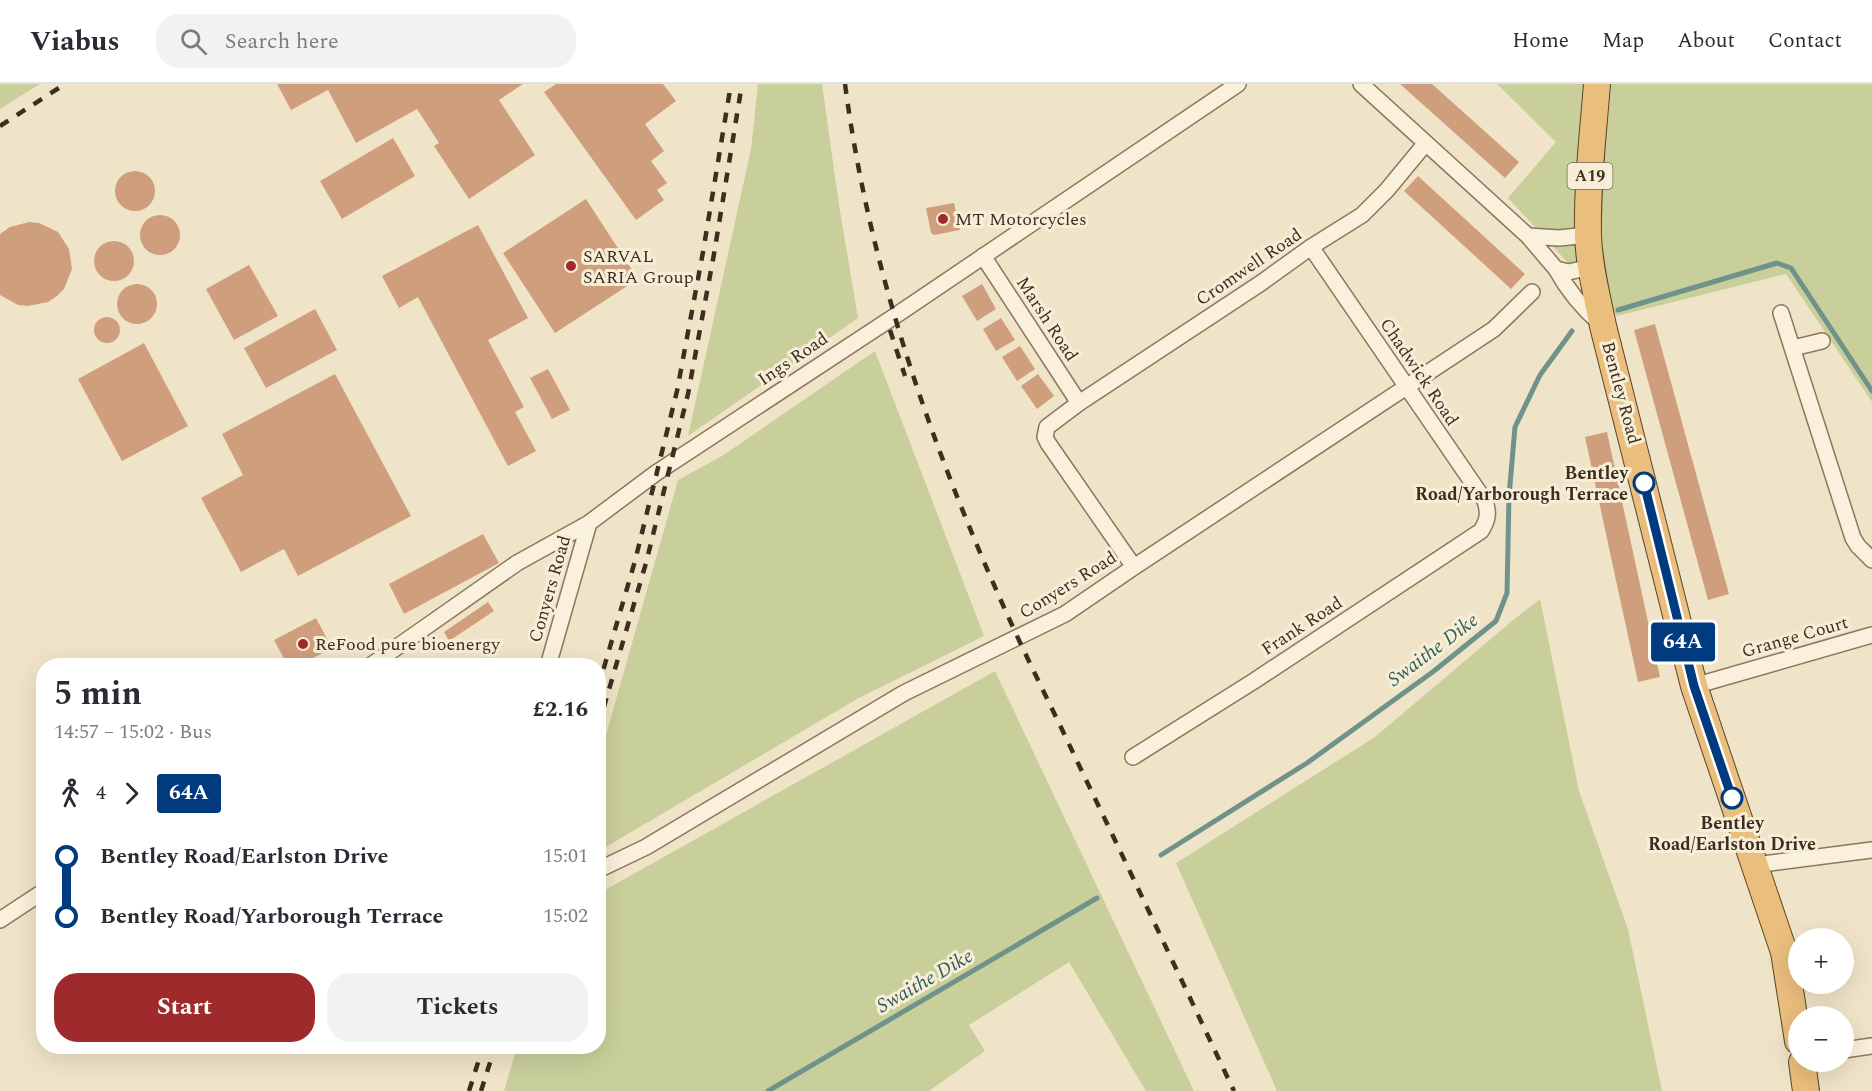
<!DOCTYPE html>
<html lang="en">
<head>
<meta charset="utf-8">
<style>
  :root { --surface:#fff; --page:#f2f2f3; --text:#2b2b33; --muted:#7c7c81; --line:#e1e1e2; --accent:#9e2a2b }
  body { margin:0; font-family:Spectral,serif; background:var(--page); color:var(--text); height:100vh; display:flex; flex-direction:column; font-size:22px; white-space:nowrap }
  * { box-sizing:border-box; margin:0 }
  p { font-size:20px; color:var(--muted) }
  .icon { flex:none; width:33px; height:33px; fill:none; stroke:currentColor; stroke-width:2; stroke-linecap:round; stroke-linejoin:round }
  .map { position:relative; flex:1; overflow:hidden }
  .sheet { position:absolute; left:36px; top:574px; width:570px; height:396px; display:flex; flex-direction:column; background:var(--surface); border-radius:24px; box-shadow:0 6px 24px #0002 }
  .sheet>* { flex:none }
  .badge { padding:0 12px; border-radius:4px; font-size:21px; line-height:39px }
  .buttons { position:absolute; left:1788px; top:844px; display:grid; gap:12px }
  .buttons a { display:grid; place-items:center; width:66px; height:66px; border-radius:50%; background:var(--surface); box-shadow:0 6px 24px #0002; font-size:30px }
  .map>.badge { position:absolute; translate:-50% -50%; box-shadow:0 0 0 3px #fff }
  .legs { display:flex; align-items:center; gap:9px; height:66px; padding:0 18px; font-size:20px }
  .legs p { margin-inline-start:auto }
  .summary { display:flex; align-items:center; justify-content:space-between; height:102px; padding:0 18px }
  h1 { font-size:33px; font-weight:700; line-height:45px }
  .primary-button { display:flex; gap:12px; margin-top:auto; padding:12px 18px }
  .primary-button a { flex:1; height:69px; border-radius:24px; background:var(--accent); color:#fff; font-size:24px; font-weight:700; line-height:69px; text-align:center }
  .primary-button a+a { background:var(--page); color:var(--text) }
  ul { padding:0 18px; list-style:none }
  li { display:flex; align-items:center; gap:21px; height:60px; font-size:22px }
  li i { display:grid; place-items:center; width:9px; height:100%; margin:0 8px; background:currentColor }
  li i::after { content:''; width:15px; height:15px; margin:-8px; border:4px solid; border-radius:50%; background:var(--surface) }
  li p { margin-inline-start:auto }
  li:first-child i { background:linear-gradient(#0000 50%,currentColor 0) }
  li:last-child i { background:linear-gradient(currentColor 50%,#0000 0) }
  header { display:flex; align-items:center; gap:36px; box-sizing:border-box; height:84px; padding:0 30px; background:var(--surface); border-bottom:2px solid var(--line) }
  header strong { font-size:28px }
  nav { display:flex; gap:33px; margin-inline-start:auto; font-size:21px }
  .search { width:420px; height:54px; background:var(--page); display:flex; align-items:center; gap:15px; box-sizing:border-box; padding:0 21px; border-radius:24px; color:var(--muted); font-size:22px }
  .map>svg:first-child { display:block }
  .green { fill:#c9cf9b }
  .lines { fill:none; stroke-linecap:round; stroke-linejoin:round }
  .stream { stroke:#6f938a; stroke-width:5 }
  .building { fill:#cf9f7d }
  .minor-casing { stroke:#8d765c; stroke-width:18 }
  .trunk-casing { stroke:#5b4430; stroke-width:28 }
  .minor { stroke:#faf1dc; stroke-width:15 }
  .trunk { stroke:#eabe7c; stroke-width:26 }
  .rail { stroke:#3d2e20; stroke-width:4.5; stroke-dasharray:10 10; stroke-linecap:butt }
  .line-1-casing { stroke:#fff; stroke-width:14 }
  .line-1 { stroke:#003b80; stroke-width:9 }
  .poi-dot { fill:#9e2a2b; stroke:#f7eed8; stroke-width:2 }
  .stop-1-dot { fill:#fff; stroke:#003b80; stroke-width:3 }
  .labels { text-anchor:middle; dominant-baseline:central; stroke-width:6; stroke-linejoin:round; paint-order:stroke }
  .shield { fill:#f7eed8; stroke:#756857; stroke-width:1.5 }
  .shield-label { font-size:16px; font-weight:bold; fill:#3d2e20 }
  .poi-label { font-size:18px; fill:#3d2e20; stroke:#f7eed8; text-anchor:start }
  .street-label { font-size:18px; fill:#3d2e20; stroke:#f7eed8 }
  .stop-label { font-size:18px; font-weight:bold; fill:#3d2e20; stroke:#f7eed8; text-anchor:end }
  .water-label { font-size:20px; font-style:italic; fill:#2f5d5a; stroke:#f7eed8 }
</style>
</head>
<body>
<header>
<strong>Viabus</strong>
<div class="search"><svg class="icon" aria-label="search" viewBox="0 0 24 24"><circle cx="10" cy="10" r="6"/><path d="M15 15l6 6"/></svg>Search here</div>
<nav><a>Home</a><a>Map</a><a>About</a><a>Contact</a></nav>
</header>
<div class="map">
<svg width="1872" height="1007" viewBox="0 0 1872 1007">
  <rect width="100%" height="100%" fill="#f0e4c8"/>
  <!-- green -->
  <path class="green" d="M0,0H40L0,25Z
    M758,0H822L839,121L858,234L688,352L751,65Z
    M1497,0H1872V318L1786,190L1617,232L1508,114L1556,58Z
    M875,267L984,552L857,615L599,767V676L678,396L722,372Z
    M1540,515L1579,707L1628,845L1662,1007H1277L1176,779L1375,653L1512,537Z
    M995,587L1194,1007H1146L1069,878L969,941L985,967L929,1007H504L517,963H598L599,807L605,806Z"/>
  <g class="lines">
    <!-- stream -->
    <path class="stream" d="M1618,226L1777,179L1791,184L1872,307
      M1161,771L1307,679L1434,587L1496,537L1507,509L1509,412L1515,343L1540,291L1572,247
      M768,1007L1097,814"/>
  </g>
  <!-- building -->
  <path class="building" d="M277,0H523L499,16L535,71L469,115L434,62L439,59L417,25L356,59L328,6L291,26Z
    M556,0H663L676,17L645,40L664,67L651,77L667,99L657,106L664,116L636,136L544,8Z
    M1400,0H1432L1519,78L1505,94Z
    M393,54L415,92L342,135L320,97Z
    M115 107a20 20 0 1 1 40 0a20 20 0 1 1-40 0Z
    M1418,92L1525,190L1511,205L1404,107Z
    M586,115L638,195L555,249L503,169Z
    M954,119L960,146L934,151L931,149L926,124Z
    M140 151a20 20 0 1 1 40 0a20 20 0 1 1-40 0Z
    M29,138L39,139L58,148L69,165L72,185L64,205L57,212L48,218L28,222L18,221L0,211V150L10,143Z
    M478,141L528,234L488,256L524,323L515,328L536,367L508,382L418,213L399,224L382,192Z
    M94 177a20 20 0 1 1 40 0a20 20 0 1 1-40 0Z
    M249,181L278,232L234,256L206,205Z
    M117 220a20 20 0 1 1 40 0a20 20 0 1 1-40 0Z
    M982,200L996,225L977,237L962,212Z
    M315,225L337,266L266,304L244,264Z
    M94 246a13 13 0 1 1 26 0a13 13 0 1 1-26 0Z
    M1001,234L1015,256L996,267L983,245Z
    M1655,240L1729,510L1708,516L1634,246Z
    M144,259L188,342L122,377L78,295Z
    M1020,262L1035,285L1017,297L1002,273Z
    M548,285L570,326L552,335L530,294Z
    M335,290L411,432L298,492L284,465L241,488L201,414L243,391L222,350Z
    M1038,290L1054,312L1037,325L1021,302Z
    M1607,348L1660,593L1638,598L1585,353Z
    M483,450L499,479L404,530L389,500Z
    M488,518L494,527L449,557L444,548Z
    M316,534L332,564L298,582H288L274,556Z"/>
  <g class="lines">
    <!-- minor casing -->
    <g class="minor-casing">
      <path id="minor" d="M1361,0L1528,152L1556,185L1568,188L1592,183
        M1528,152L1559,154L1588,151
        M983,172L1079,319
        M1556,185C1568,207 1582,224 1601,240
        M1781,229L1853,454L1858,462L1872,476
        M1793,264L1822,257
        M1134,483L1048,359L1045,353L1047,343L1079,319L1261,199L1311,163L1362,131L1387,106L1425,60
        M370,582L517,479L589,439L656,389L895,232L1238,0
        M548,582L589,439
        M1694,602L1872,551
        M1133,673L1254,597L1481,447C1488,436 1489,429 1485,417L1311,163
        M1755,781L1872,766
        M598,786L646,763L904,609L1065,530L1134,483L1494,245L1532,208
        M0,836L44,807
        M1844,966L1872,962"/>
    </g>
    <!-- trunk casing -->
    <g class="trunk-casing">
      <path id="trunk" d="M1597,0C1593,50 1587,101 1588,151C1589,182 1597,212 1603,242L1694,602L1784,868L1798,957
        M1802,978L1806,1007"/>
    </g>
    <!-- minor -->
    <use href="#minor" class="minor"/>
    <!-- trunk -->
    <use href="#trunk" class="trunk"/>
    <!-- rail -->
    <path class="rail" d="M845,0C869,184 931,362 1007,530C1029,579 1054,628 1077,677C1130,787 1182,897 1234,1007
      M0,42L65,0
      M890,246L905,292
      M598,604L635,477L677,307L703,168L731,0
      M598,643L646,479L688,310L714,170L742,0
      M469,1007L483,963
      M481,1007L495,963"/>
  </g>
  <g class="lines">
    <!-- line-1 casing -->
    <g class="line-1-casing">
      <path id="line-1" d="M1644,399L1694,602L1732,714"/>
    </g>
    <!-- line-1 -->
    <use href="#line-1" class="line-1"/>
  </g>
  <!-- markers -->
  <g class="poi-dot">
    <circle cx="943" cy="135" r="6"/>
    <circle cx="571" cy="182" r="6"/>
    <circle cx="303" cy="560" r="6"/>
  </g>
  <g class="stop-1-dot">
    <circle cx="1644" cy="399" r="10"/>
    <circle cx="1732" cy="714" r="10"/>
  </g>
  <g class="labels">
    <!-- shield labels -->
    <rect class="shield" x="1567.5" y="79" width="45" height="26" rx="4.5"/>
    <g class="shield-label">
      <text x="1590" y="92">A19</text>
    </g>
    <!-- poi labels -->
    <g class="poi-label">
      <text x="955" y="135">MT Motorcycles</text>
      <text x="583" y="172">SARVAL<tspan x="583" dy="21">SARIA Group</tspan></text>
      <text x="315" y="560">ReFood pure bioenergy</text>
    </g>
    <!-- street labels -->
    <g class="street-label">
      <text transform="translate(1249 183) rotate(-34)">Cromwell Road</text>
      <text transform="translate(1047 235) rotate(57)">Marsh Road</text>
      <text transform="translate(793 275) rotate(-34)">Ings Road</text>
      <text transform="translate(1419 288) rotate(56)">Chadwick Road</text>
      <text transform="translate(1621 309) rotate(75)">Bentley Road</text>
      <text transform="translate(1068 501) rotate(-32)">Conyers Road</text>
      <text transform="translate(550 505) rotate(-74)">Conyers Road</text>
      <text transform="translate(1302 542) rotate(-33)">Frank Road</text>
      <text transform="translate(1795 553) rotate(-16)">Grange Court</text>
    </g>
    <!-- stop labels -->
    <g class="stop-label">
      <text x="1628" y="389">Bentley<tspan x="1628" dy="21">Road/Yarborough Terrace</tspan></text>
      <text x="1732" y="739" text-anchor="middle">Bentley<tspan x="1732" dy="21">Road/Earlston Drive</tspan></text>
    </g>
    <!-- water labels -->
    <g class="water-label">
      <text transform="translate(1433 566) rotate(-37)">Swaithe Dike</text>
      <text transform="translate(925 897) rotate(-30)">Swaithe Dike</text>
    </g>
  </g>
</svg>
<div class="buttons">
<a>+</a>
<a>−</a>
</div>
<b class="badge" style="left:1683px;top:558px;background:#003b80;color:#fff">64A</b>
<section class="sheet">
<div class="summary"><div><h1>5 min</h1><p>14:57 – 15:02 · Bus</p></div><b>£2.16</b></div>
<div class="legs"><svg class="icon" aria-label="walk" viewBox="0 0 24 24"><circle cx="13" cy="4" r="2"/><path d="M13 8l-2 6 4 7M11 14l-3 7M7 12l3-4h3l4 4"/></svg>4<svg class="icon" aria-label="forward" viewBox="0 0 24 24"><path d="M9 5l7 7-7 7"/></svg><b class="badge" style="background:#003b80;color:#fff">64A</b></div>
<ul>
<li><i style="color:#003b80"></i><b>Bentley Road/Earlston Drive</b><p>15:01</p></li>
<li><i style="color:#003b80"></i><b>Bentley Road/Yarborough Terrace</b><p>15:02</p></li>
</ul>
<div class="primary-button"><a>Start</a><a>Tickets</a></div>
</section>
</div>
</body>
</html>
